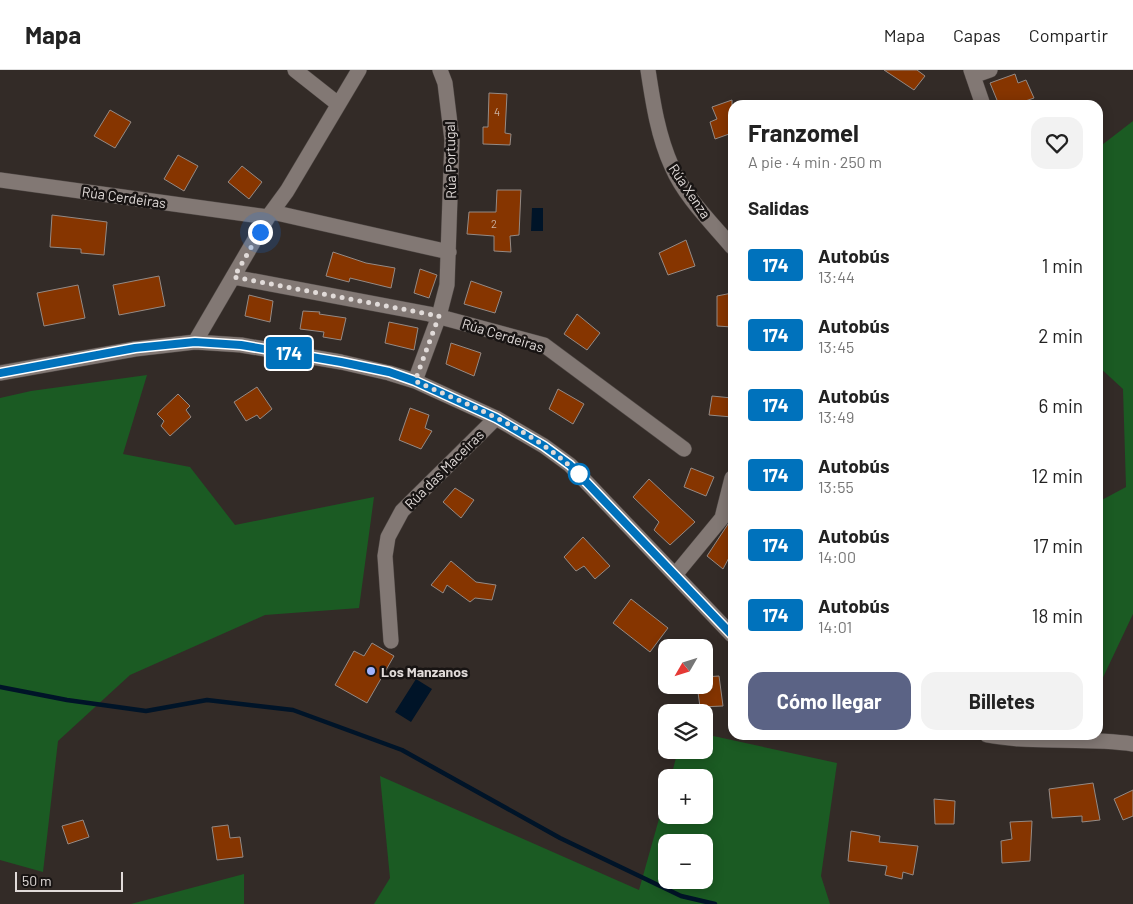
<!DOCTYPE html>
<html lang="es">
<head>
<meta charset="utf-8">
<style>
  :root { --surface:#fff; --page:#f2f2f2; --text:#222; --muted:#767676; --line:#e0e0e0; --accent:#5b6385 }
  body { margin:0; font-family:Barlow,sans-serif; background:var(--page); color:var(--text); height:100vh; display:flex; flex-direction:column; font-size:19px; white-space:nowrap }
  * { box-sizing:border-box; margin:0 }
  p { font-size:16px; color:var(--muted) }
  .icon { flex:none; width:28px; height:28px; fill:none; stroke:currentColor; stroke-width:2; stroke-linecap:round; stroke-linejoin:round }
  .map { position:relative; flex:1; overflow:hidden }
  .details { position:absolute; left:728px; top:30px; width:375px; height:640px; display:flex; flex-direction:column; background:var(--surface); border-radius:15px; box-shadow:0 2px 12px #0003 }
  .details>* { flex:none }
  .badge { padding:0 10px; border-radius:4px; font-size:18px; line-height:32px }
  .needle { width:32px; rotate:231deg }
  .controls { position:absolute; left:658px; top:569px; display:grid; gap:10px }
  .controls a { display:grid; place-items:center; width:55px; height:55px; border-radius:10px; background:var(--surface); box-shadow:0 2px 12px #0003; font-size:25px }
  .scale { position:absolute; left:15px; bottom:12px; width:108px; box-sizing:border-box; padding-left:5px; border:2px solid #e1dbd9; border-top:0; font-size:14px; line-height:18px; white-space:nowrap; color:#e1dbd9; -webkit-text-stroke:4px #181413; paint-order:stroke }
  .you { position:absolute; width:25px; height:25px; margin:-12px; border:4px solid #fff; border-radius:50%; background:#1a73e8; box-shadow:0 0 0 8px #1a73e833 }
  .map>.badge { position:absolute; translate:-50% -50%; box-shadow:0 0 0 2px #fff }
  h2 { padding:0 20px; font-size:19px; line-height:45px }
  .round { display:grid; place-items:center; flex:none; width:52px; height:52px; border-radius:15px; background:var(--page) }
  .head { display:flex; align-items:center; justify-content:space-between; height:85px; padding:0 20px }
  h1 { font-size:24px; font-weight:700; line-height:38px }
  .action { display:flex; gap:10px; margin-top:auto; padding:10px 20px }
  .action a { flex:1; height:58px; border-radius:15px; background:var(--accent); color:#fff; font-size:20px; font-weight:700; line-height:58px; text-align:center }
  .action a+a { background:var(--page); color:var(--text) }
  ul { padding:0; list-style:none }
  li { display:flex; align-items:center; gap:15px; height:70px; padding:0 20px }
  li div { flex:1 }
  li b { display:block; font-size:19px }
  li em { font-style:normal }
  li .badge { min-width:55px; font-weight:700; text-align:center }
  header { display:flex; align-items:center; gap:30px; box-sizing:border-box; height:70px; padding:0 25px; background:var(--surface); border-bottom:1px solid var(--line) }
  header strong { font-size:24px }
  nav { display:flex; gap:28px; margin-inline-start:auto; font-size:18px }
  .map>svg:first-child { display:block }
  .green { fill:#1b5b23; fill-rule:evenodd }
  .water { fill:#001428 }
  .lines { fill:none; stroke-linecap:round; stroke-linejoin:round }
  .stream { stroke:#001428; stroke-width:4.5 }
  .building { fill:#863500; stroke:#948a85 }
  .minor-casing { stroke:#4e4744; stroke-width:16 }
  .minor { stroke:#827874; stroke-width:15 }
  .line-casing { stroke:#fff; stroke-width:11 }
  .line { stroke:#0072bc; stroke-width:8 }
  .walk { stroke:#e1dbd9; stroke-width:5; stroke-dasharray:0 9 }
  .stop-dot { fill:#fff; stroke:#0072bc; stroke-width:2.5 }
  .poi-dot { fill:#a0b3fd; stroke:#181413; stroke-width:2 }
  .labels { text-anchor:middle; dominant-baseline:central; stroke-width:5; stroke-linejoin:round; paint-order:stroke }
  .number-label { font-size:11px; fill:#cab2a3 }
  .street-label { font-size:14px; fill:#e1dbd9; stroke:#181413 }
  .poi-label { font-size:14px; font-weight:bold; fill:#e1dbd9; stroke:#181413; text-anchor:start }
</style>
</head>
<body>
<header>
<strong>Mapa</strong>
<nav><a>Mapa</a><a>Capas</a><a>Compartir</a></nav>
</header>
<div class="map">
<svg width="1133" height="834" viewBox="0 0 1133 834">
  <rect width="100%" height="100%" fill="#332b27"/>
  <!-- green -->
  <path class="green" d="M1133,51V544L1098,618V432L1126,417L1123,319L1098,296V78Z
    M147,305L123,384L190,397L235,455L374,427L359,538L265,545L130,605L58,671L43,802L0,790V328L31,321Z
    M704,664L837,693L821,806L830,834H374L390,808L380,706L639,820L666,724V745H704V708L671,707L678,680H704ZM704,772V810H666V772Z
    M244,804V834H131Z"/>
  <!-- water -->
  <path class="water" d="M532,138H543V161H531Z
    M416,609L432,619L411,652L395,642Z"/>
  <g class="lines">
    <!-- stream -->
    <path class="stream" d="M0,617L67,630L146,641L207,630L293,640L402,680L560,768L681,826L715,834"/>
  </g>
  <!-- building -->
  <path class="building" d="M884,0H917L925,6L914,20Z
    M1015,4L1018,13L1026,10L1034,28L1014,35H999L990,13Z
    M489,23L507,24L505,63L511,64L510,75L483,74V57H488Z
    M732,30V63L715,69L710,52L717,49L712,37Z
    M110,40L131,52L115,78L94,66Z
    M178,85L198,96L184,121L164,109Z
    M242,96L262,112L249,129L228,112Z
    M497,120H521L519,165L510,166L511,182L494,181V166L467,164L469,142H496Z
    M52,145L107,152L104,185L81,183V179L50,177Z
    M686,170L695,196L668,205L659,183Z
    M333,182L366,193L395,198L391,218L350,208L349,212L326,206Z
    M420,199L437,205L429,228L414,223Z
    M159,206L165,236L119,245L113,215Z
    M471,211L502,222L495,243L464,234Z
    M78,215L85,248L44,256L37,223Z
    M732,223V257L717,256V226Z
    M249,225L273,231L270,252L245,246Z
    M303,241L320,242L319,244L346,248L341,270L323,267L324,262L300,259Z
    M577,244L600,263L587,280L564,264Z
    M389,252L418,258L414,280L385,273Z
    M451,273L481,283L474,306L446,294Z
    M257,317L272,339L260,349L257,345L246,351L234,332Z
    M558,319L584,334L573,354L549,339Z
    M178,324L190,336L186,340L191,347L170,366L161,356L164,351L157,344Z
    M712,326L732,328V347L709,345Z
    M410,338L429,345L425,358L432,361L421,379L399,370Z
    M691,398L714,407L706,426L684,417Z
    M649,409L695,452L670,475L654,460L659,452L633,427Z
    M455,418L474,430L461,448L443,432Z
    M732,448V482L723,499L707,486Z
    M583,467L610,496L595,509L584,496L576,501L564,487Z
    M451,491L476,512L496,515L492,530L475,528L470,532L447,515L443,523L431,515Z
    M631,529L668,558L650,582L613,553Z
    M372,573L394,586L367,633L335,615L354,581L364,586Z
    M719,606L723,636L700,637L697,615H704V607Z
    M1093,713L1100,750L1082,752V746L1052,748L1049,719Z
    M1133,720V746L1123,750L1114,729Z
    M934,729L955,731L954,754H935Z
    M83,750L89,767L68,774L62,756Z
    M1032,751L1030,791L1002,793L1001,771L1012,769L1010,752Z
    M228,755L230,768L240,767L243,787L217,790L212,757Z
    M851,761L880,766L879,772L918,776L913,805L903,802L902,809L885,805L887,796L848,791Z"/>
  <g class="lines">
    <!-- minor casing -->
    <g class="minor-casing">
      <path id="minor" d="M295,0L338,34
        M648,0C653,33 658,66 672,97C685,127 711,152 732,177
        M971,0L983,35
        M973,6L990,0
        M0,110L268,147L195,272
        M272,142L449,182
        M268,147L287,121L359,0
        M233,207L429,244L544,275L684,379
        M0,303L135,279L195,272L241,275L341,292L389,303L415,311L496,348L544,376L570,395L732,565
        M415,311L439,246L447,215L452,70L445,13L440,0
        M675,505L722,448L732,408
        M391,571L385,486L388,467L402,441L496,348
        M987,665C1035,674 1085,667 1133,674"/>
    </g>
    <!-- minor -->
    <use href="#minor" class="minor"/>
  </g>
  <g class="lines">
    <!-- line casing -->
    <g class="line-casing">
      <path id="line" d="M0,303L135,278L195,272L241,275L341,292L389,302L415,311L496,348L544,376L570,395L732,565"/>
    </g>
    <!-- line -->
    <use href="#line" class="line"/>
    <!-- walk -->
    <path class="walk" d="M260,162L234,207L439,246L415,311C473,337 538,361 583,409L579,404"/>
  </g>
  <!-- markers -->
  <circle class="stop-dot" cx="579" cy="404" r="10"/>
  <circle class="poi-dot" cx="371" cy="601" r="5"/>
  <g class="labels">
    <!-- number labels -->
    <g class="number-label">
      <text x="497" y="41">4</text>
      <text x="494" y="153">2</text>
    </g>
    <!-- street labels -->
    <g class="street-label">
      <text transform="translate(450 90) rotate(-91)">Rúa Portugal</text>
      <text transform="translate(690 121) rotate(56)">Rúa Xenza</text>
      <text transform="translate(124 127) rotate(8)">Rúa Cerdeiras</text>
      <text transform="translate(503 265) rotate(17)">Rúa Cerdeiras</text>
      <text transform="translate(444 399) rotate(-45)">Rúa das Maceiras</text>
    </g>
    <!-- poi labels -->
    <g class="poi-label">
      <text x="381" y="601">Los Manzanos</text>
    </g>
  </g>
</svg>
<div class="controls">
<a><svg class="needle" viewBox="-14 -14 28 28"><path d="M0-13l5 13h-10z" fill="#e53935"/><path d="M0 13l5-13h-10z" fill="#767676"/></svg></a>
<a><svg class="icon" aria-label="layers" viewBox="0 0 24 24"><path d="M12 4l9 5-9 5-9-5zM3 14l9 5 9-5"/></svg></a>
<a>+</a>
<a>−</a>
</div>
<div class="scale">50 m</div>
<div class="you" style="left:260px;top:162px"></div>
<b class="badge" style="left:289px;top:283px;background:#0072bc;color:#fff">174</b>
<section class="details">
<div class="head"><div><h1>Franzomel</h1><p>A pie · 4 min · 250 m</p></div><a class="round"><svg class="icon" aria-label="heart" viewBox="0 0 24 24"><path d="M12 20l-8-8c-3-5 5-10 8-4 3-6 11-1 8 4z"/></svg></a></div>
<h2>Salidas</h2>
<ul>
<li><span class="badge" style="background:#0072bc;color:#fff">174</span><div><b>Autobús</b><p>13:44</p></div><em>1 min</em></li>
<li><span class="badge" style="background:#0072bc;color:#fff">174</span><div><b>Autobús</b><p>13:45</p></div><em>2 min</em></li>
<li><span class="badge" style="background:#0072bc;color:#fff">174</span><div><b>Autobús</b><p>13:49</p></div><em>6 min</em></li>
<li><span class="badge" style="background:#0072bc;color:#fff">174</span><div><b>Autobús</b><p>13:55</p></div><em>12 min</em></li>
<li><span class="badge" style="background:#0072bc;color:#fff">174</span><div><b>Autobús</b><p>14:00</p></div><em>17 min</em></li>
<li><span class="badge" style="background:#0072bc;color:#fff">174</span><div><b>Autobús</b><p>14:01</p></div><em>18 min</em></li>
</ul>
<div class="action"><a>Cómo llegar</a><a>Billetes</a></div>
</section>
</div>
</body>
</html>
